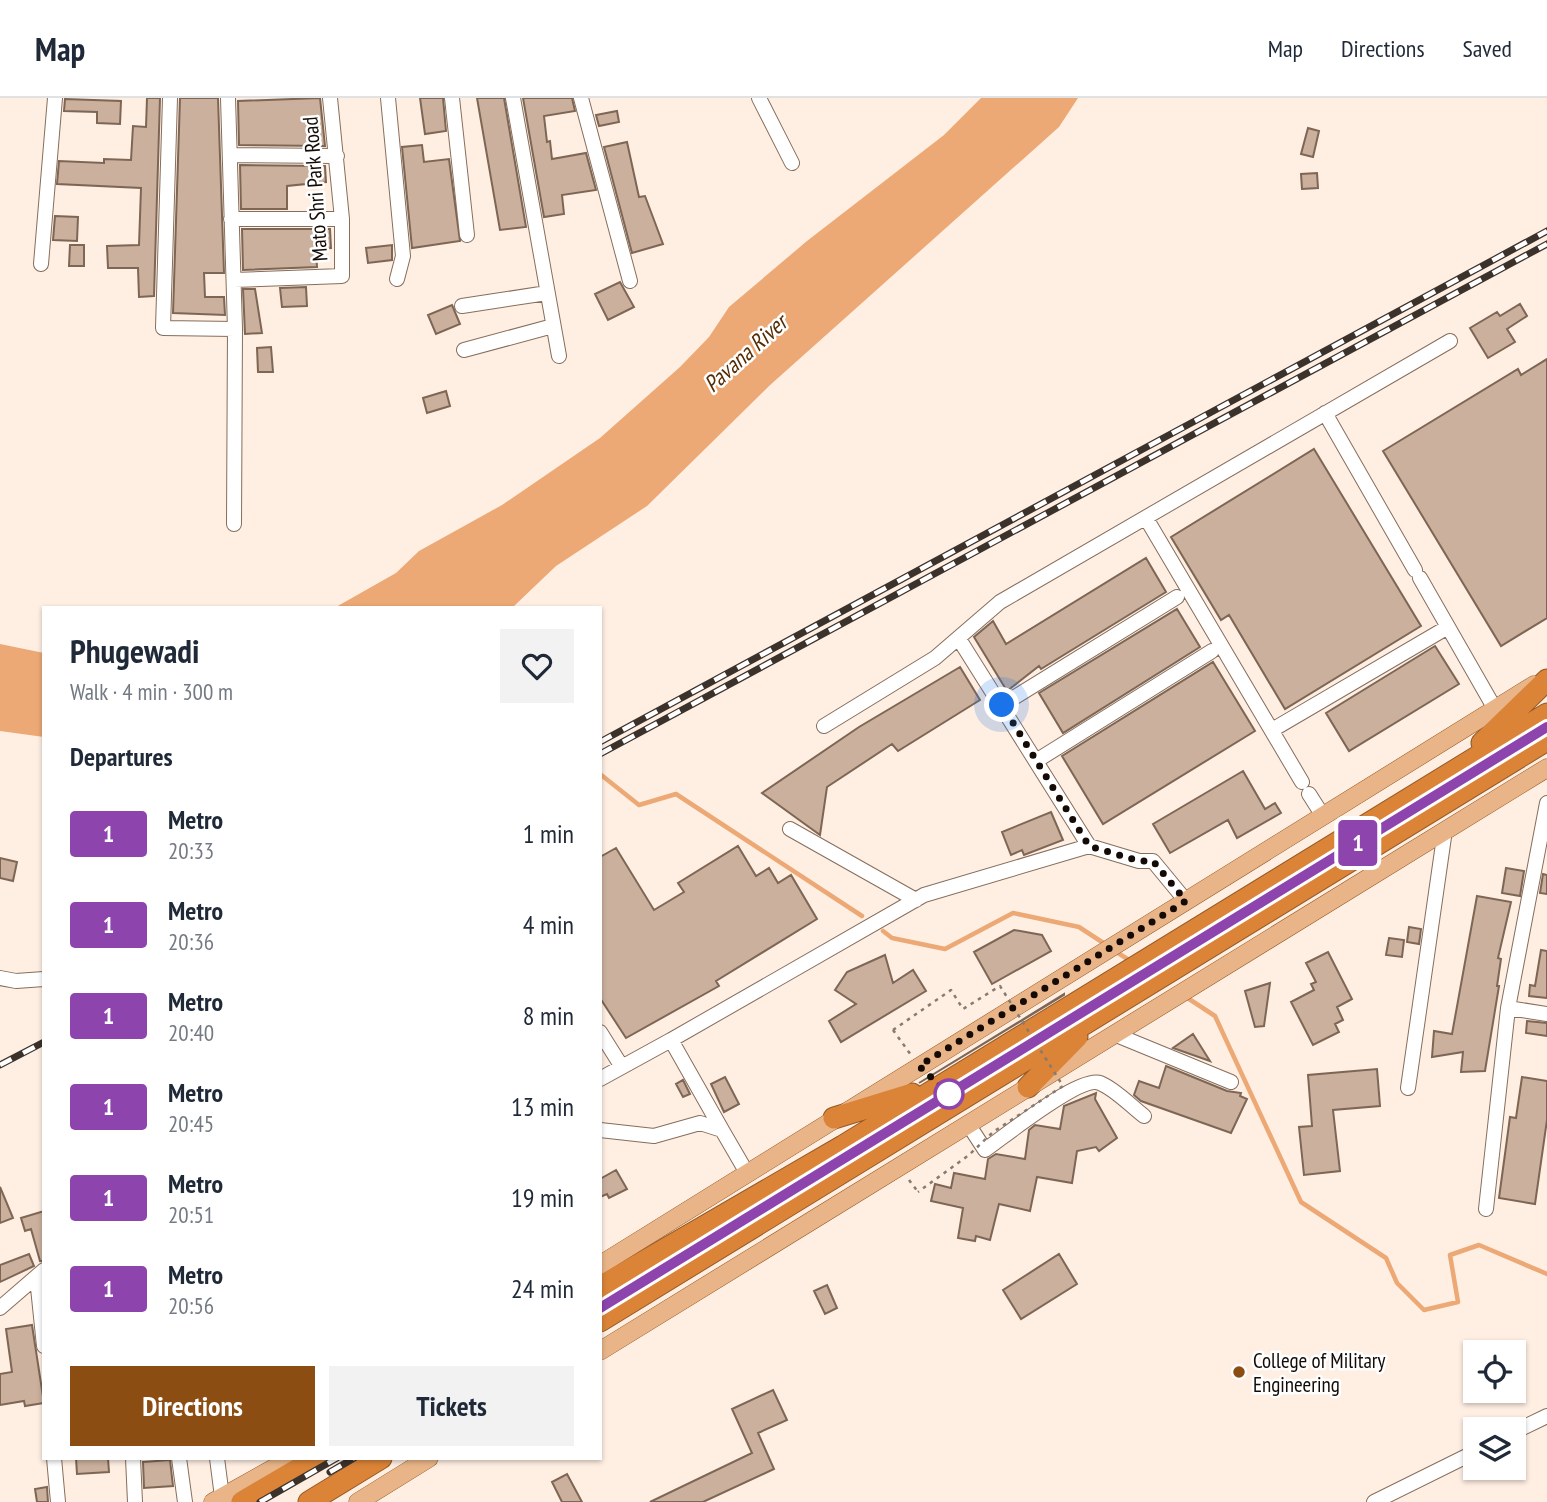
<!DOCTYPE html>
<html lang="en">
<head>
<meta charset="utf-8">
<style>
  :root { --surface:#fff; --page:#f2f2f3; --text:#1f2937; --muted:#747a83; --line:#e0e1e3; --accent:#8c4d12 }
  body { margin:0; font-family:"PT Sans Narrow",sans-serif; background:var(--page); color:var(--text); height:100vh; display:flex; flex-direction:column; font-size:26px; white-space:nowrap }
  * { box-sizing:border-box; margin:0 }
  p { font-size:23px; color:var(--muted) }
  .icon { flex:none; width:38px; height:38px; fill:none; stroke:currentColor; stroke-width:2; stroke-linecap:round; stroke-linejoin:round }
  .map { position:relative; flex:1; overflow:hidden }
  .drawer { position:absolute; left:42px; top:508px; width:560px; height:854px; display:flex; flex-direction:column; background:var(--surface); border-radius:0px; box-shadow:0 2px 5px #0004 }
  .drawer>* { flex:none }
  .badge { padding:0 14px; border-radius:5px; font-size:24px; line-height:46px }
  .tools { position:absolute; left:1463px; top:1242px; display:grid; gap:14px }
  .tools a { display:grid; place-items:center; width:63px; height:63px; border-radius:0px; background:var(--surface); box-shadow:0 2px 5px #0004; font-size:35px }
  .you { position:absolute; width:35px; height:35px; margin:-18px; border:5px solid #fff; border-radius:50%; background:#1a73e8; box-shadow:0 0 0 10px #1a73e833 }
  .map>.badge { position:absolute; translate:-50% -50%; box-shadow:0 0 0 4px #fff }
  h2 { padding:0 28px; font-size:26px; line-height:63px }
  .round { display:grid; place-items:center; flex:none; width:74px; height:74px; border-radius:0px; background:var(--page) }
  .headline { display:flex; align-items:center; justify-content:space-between; height:119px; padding:0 28px }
  h1 { font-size:33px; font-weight:700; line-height:52px }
  .button { display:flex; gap:14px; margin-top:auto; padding:14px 28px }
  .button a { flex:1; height:80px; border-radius:0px; background:var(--accent); color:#fff; font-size:28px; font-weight:700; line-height:80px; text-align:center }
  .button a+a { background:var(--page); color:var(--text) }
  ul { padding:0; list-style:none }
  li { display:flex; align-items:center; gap:21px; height:91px; padding:0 28px }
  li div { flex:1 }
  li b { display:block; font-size:26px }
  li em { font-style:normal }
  li .badge { min-width:77px; font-weight:700; text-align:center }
  header { display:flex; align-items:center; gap:42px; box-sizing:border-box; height:98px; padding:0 35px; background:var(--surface); border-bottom:2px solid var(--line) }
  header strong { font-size:33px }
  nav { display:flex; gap:38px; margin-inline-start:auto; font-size:24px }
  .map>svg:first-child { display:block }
  .water { fill:#eca975 }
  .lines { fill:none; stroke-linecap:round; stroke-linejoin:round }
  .stream { stroke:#eca975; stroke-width:4.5 }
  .building { fill:#cab09d; stroke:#7e6654; stroke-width:2 }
  .minor-casing { stroke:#866e5c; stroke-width:16 }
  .major-casing { stroke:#955a26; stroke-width:19 }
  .highway-casing { stroke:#955a26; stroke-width:23 }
  .path { stroke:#877a71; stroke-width:2.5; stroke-dasharray:3.5 5; stroke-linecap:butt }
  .minor { stroke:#fff; stroke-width:14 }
  .major { stroke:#e9b588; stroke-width:18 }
  .highway { stroke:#db8438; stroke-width:21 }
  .rail-casing { stroke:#3c322c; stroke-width:7 }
  .rail { stroke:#fff; stroke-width:4.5; stroke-dasharray:13; stroke-linecap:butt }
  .path-bridge { stroke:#877a71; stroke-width:2.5; stroke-dasharray:3.5 5; stroke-linecap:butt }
  .line-casing { stroke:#fff; stroke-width:16 }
  .line { stroke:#8e44ad; stroke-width:10 }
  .walk { stroke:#140b06; stroke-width:7; stroke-dasharray:0 12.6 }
  .stop-dot { fill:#fff; stroke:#8e44ad; stroke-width:3.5 }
  .poi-dot { fill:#8c4d12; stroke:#fff; stroke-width:2.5 }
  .labels { text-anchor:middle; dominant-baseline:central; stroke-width:5; stroke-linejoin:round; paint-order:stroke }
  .street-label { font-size:21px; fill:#140b06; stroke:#fff }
  .poi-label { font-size:21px; fill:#140b06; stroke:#fff; text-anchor:start }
  .water-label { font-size:23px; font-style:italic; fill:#562c02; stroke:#fff }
</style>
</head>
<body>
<header>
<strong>Map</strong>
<nav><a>Map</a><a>Directions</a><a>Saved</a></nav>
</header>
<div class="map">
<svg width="1547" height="1404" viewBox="0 0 1547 1404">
  <rect width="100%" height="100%" fill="#ffeee2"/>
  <!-- water -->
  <path class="water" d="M981,0H1078L1059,29L769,288L647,408L556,468L513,509H336L396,475L419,453L502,407L600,340L680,269L709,239L729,209L807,143L944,37Z
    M0,546L44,555V639L0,633Z"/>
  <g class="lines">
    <!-- stream -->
    <path class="stream" d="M600,676L639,707L676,696L862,818
      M883,833L892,840L945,851L1013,815L1079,829L1105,846
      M1115,853L1132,864
      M1186,899L1215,918L1301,1104L1386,1160L1397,1185L1424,1212L1458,1204L1450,1157L1479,1147L1547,1176"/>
  </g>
  <!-- building -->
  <path class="building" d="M147,0H160L154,198L139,199L138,170H108L107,148L139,147L141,90L57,86L59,63L104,65V61L131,62L133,28L146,29Z
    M180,0H218L224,175H204L205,199H224L225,217L173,215Z
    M320,0L325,48L239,47L238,3Z
    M420,0H443L446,33L425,36Z
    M477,0H504L526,129L500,132Z
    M523,0H572L575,13L544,18L547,44L550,43L552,61L586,55L596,92L562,97L564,116L544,119Z
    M65,1L121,3L120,26L97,25V14L64,13Z
    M617,13L619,24L599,28L596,17Z
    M1308,30L1319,33L1313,59L1301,56Z
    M627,44L639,99L645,98L663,146L632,155L604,49Z
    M422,47L424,64L449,61L460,143L412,150L402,49Z
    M240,67L325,68L326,84L287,88V111H241Z
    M1317,75L1318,90L1302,91L1301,76Z
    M55,118L78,119L77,143L53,142Z
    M242,131H330L331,150L316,151L317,169L243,172Z
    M70,147H84V168H69Z
    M392,147V162L368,165L366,150Z
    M620,184L634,209L608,222L595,196Z
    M306,189L307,208L282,209L280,190Z
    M243,191H255L262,235L245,236Z
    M1520,206L1527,218L1507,231L1515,244L1488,260L1470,230L1497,214L1500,218Z
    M452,207L460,226L436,236L428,217Z
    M271,249L273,274H258L257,250Z
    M1547,261V520L1501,548L1383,353L1518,271L1521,277Z
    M446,293L450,308L427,315L423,300Z
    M1314,351L1421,528L1285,611L1229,517L1221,522L1171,439Z
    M1146,460L1166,494L1041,571L1039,568L1007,593L974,539L993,523L1006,546Z
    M1177,511L1200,549L1063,635L1039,595Z
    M1435,548L1459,586L1349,653L1326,615Z
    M1213,564L1255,633L1103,726L1062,658Z
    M960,569L980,602L898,653L892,646L827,689L820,737L762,695L859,629Z
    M1243,673L1265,711L1275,705L1281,715L1237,740L1228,722L1170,755L1153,726Z
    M1051,714L1063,742L1024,757L1022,752L1011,757L1002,734Z
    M738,748L756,778L769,770L778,785L791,777L817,821L716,883L719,888L626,940L600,900V759L616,750L654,812L684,794L678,785Z
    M0,760L17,764L13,783L0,780Z
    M1506,770L1524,773L1520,798L1502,795Z
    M1543,776L1547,777V796L1540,795Z
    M1477,798L1511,804L1498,860L1501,861L1497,888H1499L1485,973L1461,974L1463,954L1432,959L1434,933L1452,936Z
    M1409,829L1421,831L1419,846L1407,844Z
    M1014,832L1042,837L1051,853L992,886L974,854Z
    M1389,840L1404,842L1402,859L1386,857Z
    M1541,852L1547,853V900L1529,898L1530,887L1535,888Z
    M1328,854L1352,901L1337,909L1343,922L1335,926L1339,934L1313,947L1291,904L1314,892L1311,886L1316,884L1306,865Z
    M885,857L893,885L913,872L926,893L841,944L829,923L856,906L835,892L847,874Z
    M1270,885L1264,928L1255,929L1245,893Z
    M1064,896V897L919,985L1022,922Z
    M1527,923L1547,925V938L1526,935Z
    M1193,936L1210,963L1173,950Z
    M1166,968L1227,993L1241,995L1240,998L1247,1001L1231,1035L1141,1003L1134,997L1139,983L1159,990Z
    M1377,971L1380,1008L1333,1012L1340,1073L1304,1077L1299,1029L1312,1028L1308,977Z
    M725,979L739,1006L724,1014L711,986Z
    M1522,979L1547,983V1022L1535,1106L1499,1100L1510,1019L1516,1020Z
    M683,982L690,996L683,999L676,986Z
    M1096,995L1095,1001L1117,1040L1099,1053L1096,1049L1077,1053L1072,1085L1037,1079L1030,1113L999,1106L990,1142L976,1138L975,1143L958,1140L963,1110L931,1103L935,1086L951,1090L954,1075L985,1081L988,1061L996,1056L1025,1061L1029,1032L1035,1027L1060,1031L1064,1008Z
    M616,1072L627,1091L609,1100L607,1096L600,1099V1081Z
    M0,1089L13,1120L0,1125Z
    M44,1113V1163H40L31,1131L25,1133L21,1120Z
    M29,1156L34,1168L0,1184V1167Z
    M1059,1156L1077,1186L1021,1221L1003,1192Z
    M827,1187L837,1210L825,1216L814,1193Z
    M32,1227L44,1305L25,1308L24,1303L0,1307V1276L12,1274L6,1231Z
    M773,1292L787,1322L758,1335L774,1371L703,1404H650L752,1355L732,1311Z
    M76,1360H108L109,1374L77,1376Z
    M170,1362L173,1388L144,1390L143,1364Z
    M567,1376L582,1404H562L552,1384Z
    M47,1389L48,1404H37L35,1391Z"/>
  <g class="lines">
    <!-- minor casing -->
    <g class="minor-casing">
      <path id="minor" d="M170,0L163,230L235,231
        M228,0L235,231L234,426
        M388,0L403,158L397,181
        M452,0L467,137
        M513,0L559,258
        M581,0L630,183
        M759,0L792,65
        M231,57L337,58
        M231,121H342
        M41,166L55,0
        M234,182L342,178V121L330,0
        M462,208L547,195
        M464,252L553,228
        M1325,315L1415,472
        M1146,420L1302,684
        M1420,480L1495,611
        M959,541L1089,748
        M1002,607L1177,499
        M824,628L935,560L1000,504L1450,243
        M1272,632L1448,529
        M1036,663L1212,553
        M1309,696L1323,718
        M790,731L916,802
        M0,880L16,883L44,881
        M1508,910L1547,916
        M600,934L622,969
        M1114,936L1231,984
        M600,981L671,942
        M1408,990L1445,732
        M968,1026L985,1052C1004,1039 1080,977 1100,985C1115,991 1131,1008 1144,1018
        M600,1032L654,1038L700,1025L722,1032L747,1075
        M722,1032L671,942L924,797L1089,748L1139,763H1153L1186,803
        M1486,1111L1508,910L1547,705
        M37,1180L44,1248
        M0,1210L44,1172
        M1514,1334L1547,1318
        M54,1360L58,1404
        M133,1360L135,1404
        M179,1360L185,1404
        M217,1360L222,1399
        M1374,1404L1475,1354"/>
    </g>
    <!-- major casing -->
    <g class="major-casing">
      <path id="major" d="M600,1167L1534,587
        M600,1253L1547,670
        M213,1404L292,1360
        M358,1404L429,1360"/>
    </g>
    <!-- highway casing -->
    <g class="highway-casing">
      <path id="highway" d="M1482,645L1547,582
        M1028,989L1077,939
        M834,1020L912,996
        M600,1189L843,1048L1547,616
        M600,1223L1547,642
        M242,1404L317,1360
        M309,1404L381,1360"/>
    </g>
    <!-- path -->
    <path class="path" d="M893,932L911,957
      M909,1082L918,1094"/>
    <!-- minor -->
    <use href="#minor" class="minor"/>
    <!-- major -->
    <use href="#major" class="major"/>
    <!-- highway -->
    <use href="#highway" class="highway"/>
    <!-- rail casing -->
    <g class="rail-casing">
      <path id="rail" d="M600,644L1547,133
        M600,656L1547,146
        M0,967L44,944
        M600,1210L1547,629
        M330,1374L354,1360
        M260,1404L337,1360"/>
    </g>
    <!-- rail -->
    <use href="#rail" class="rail"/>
    <!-- path-bridge -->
    <path class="path-bridge" d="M893,932L951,892L963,911L1000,888L1063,988L993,1034L969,1057L918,1094"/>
  </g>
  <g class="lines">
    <!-- line casing -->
    <g class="line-casing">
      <path id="line" d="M600,1210L1547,629"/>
    </g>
    <!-- line -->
    <use href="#line" class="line"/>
    <!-- walk -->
    <path class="walk" d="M949,996L919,968L1186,803L1153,763H1139L1089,748L1002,607"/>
  </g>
  <!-- markers -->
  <circle class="stop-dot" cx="949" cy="996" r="14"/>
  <circle class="poi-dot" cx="1239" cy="1274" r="7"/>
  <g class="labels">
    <!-- street labels -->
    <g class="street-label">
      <text transform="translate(315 91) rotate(-94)">Mato Shri Park Road</text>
    </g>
    <!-- poi labels -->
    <g class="poi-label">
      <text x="1253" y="1262">College of Military<tspan x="1253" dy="24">Engineering</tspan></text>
    </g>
    <!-- water labels -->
    <g class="water-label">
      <text transform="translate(745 255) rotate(-42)">Pavana River</text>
    </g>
  </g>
</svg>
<div class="tools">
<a><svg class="icon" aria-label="locate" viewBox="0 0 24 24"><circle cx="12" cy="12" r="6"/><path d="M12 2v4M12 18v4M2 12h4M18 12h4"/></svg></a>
<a><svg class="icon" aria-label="layers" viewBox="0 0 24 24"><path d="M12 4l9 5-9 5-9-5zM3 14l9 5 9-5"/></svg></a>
</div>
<div class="you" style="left:1002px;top:607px"></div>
<b class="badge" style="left:1358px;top:745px;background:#8e44ad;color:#fff">1</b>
<section class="drawer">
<div class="headline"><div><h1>Phugewadi</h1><p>Walk · 4 min · 300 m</p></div><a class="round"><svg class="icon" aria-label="heart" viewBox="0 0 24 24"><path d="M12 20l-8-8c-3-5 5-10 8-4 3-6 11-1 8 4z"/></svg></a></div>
<h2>Departures</h2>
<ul>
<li><span class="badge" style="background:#8e44ad;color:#fff">1</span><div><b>Metro</b><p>20:33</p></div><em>1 min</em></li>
<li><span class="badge" style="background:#8e44ad;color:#fff">1</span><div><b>Metro</b><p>20:36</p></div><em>4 min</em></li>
<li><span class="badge" style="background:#8e44ad;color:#fff">1</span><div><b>Metro</b><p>20:40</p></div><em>8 min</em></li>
<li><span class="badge" style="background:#8e44ad;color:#fff">1</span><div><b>Metro</b><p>20:45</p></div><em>13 min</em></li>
<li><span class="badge" style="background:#8e44ad;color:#fff">1</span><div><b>Metro</b><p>20:51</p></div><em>19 min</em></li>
<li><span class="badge" style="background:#8e44ad;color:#fff">1</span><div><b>Metro</b><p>20:56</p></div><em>24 min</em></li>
</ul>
<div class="button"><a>Directions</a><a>Tickets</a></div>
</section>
</div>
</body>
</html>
